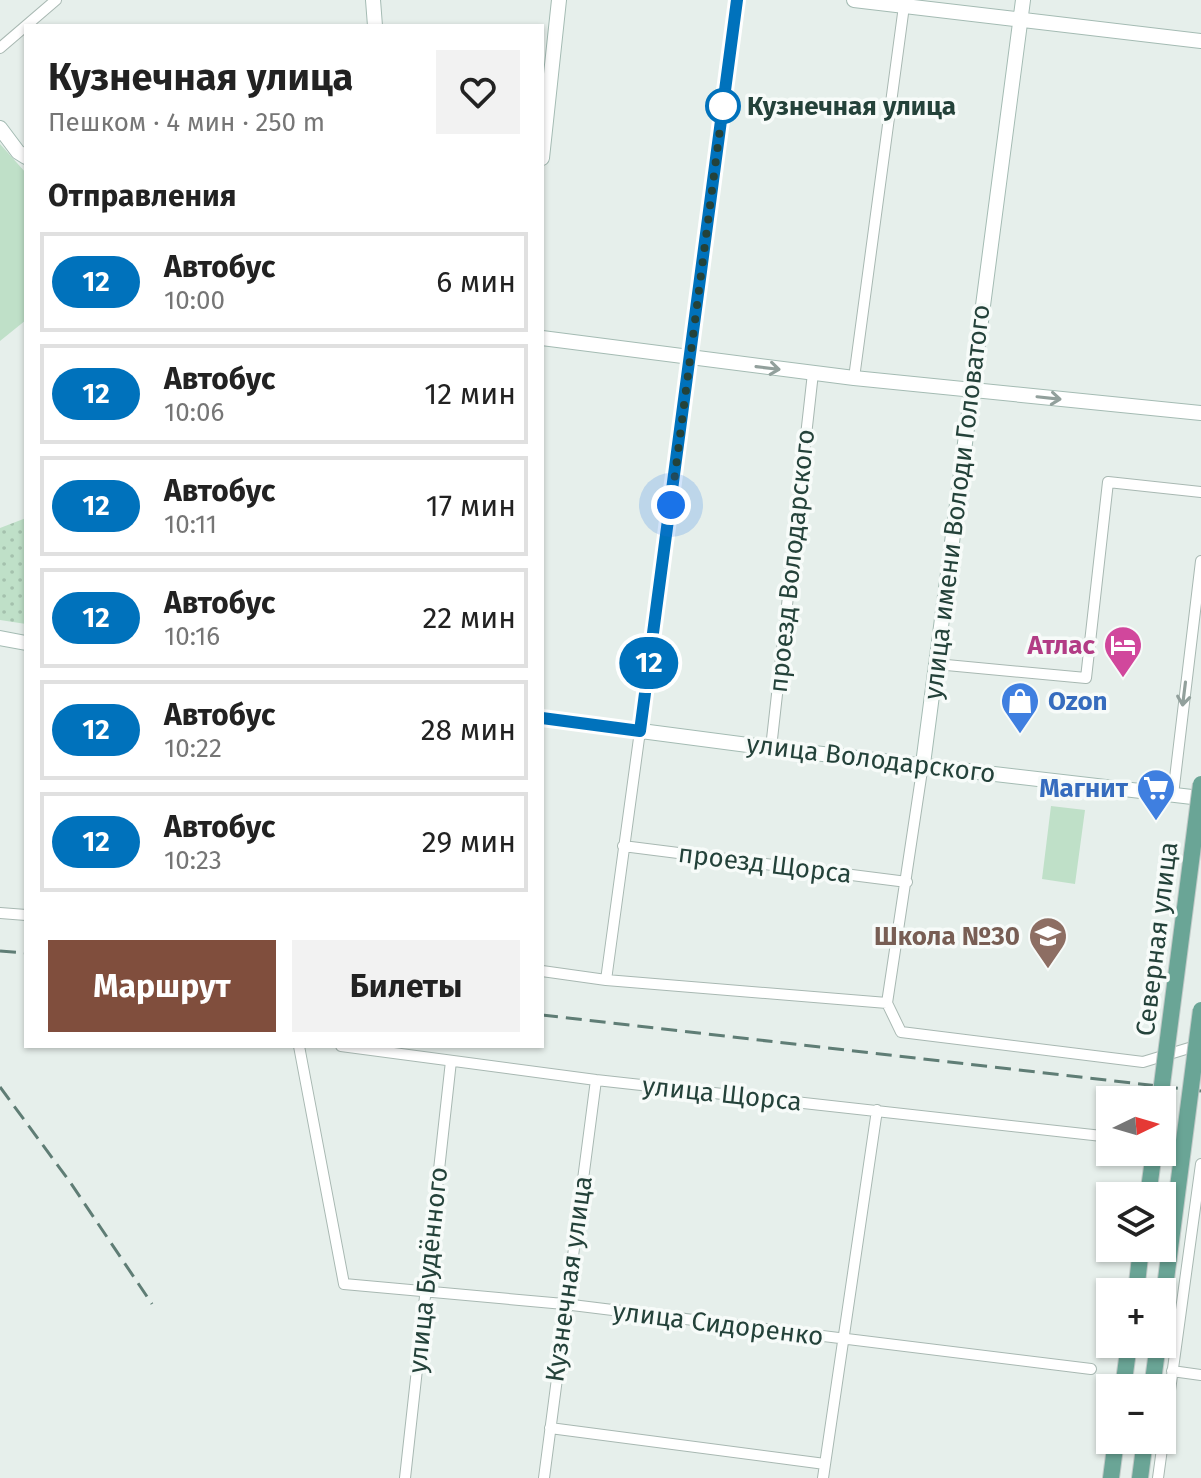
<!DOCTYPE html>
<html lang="ru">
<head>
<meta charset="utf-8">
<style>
  :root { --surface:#fff; --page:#f2f2f2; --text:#222; --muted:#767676; --line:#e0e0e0; --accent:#804e3d }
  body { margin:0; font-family:"Fira Sans",sans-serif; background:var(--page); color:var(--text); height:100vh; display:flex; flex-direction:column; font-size:30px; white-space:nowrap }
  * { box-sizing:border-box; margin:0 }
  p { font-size:26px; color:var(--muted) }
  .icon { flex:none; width:44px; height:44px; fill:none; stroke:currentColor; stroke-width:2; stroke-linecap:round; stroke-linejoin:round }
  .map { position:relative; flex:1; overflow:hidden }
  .details { position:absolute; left:24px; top:24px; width:520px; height:1024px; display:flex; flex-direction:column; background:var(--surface); border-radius:0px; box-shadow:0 2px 6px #0004 }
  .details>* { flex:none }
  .badge { padding:0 16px; border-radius:26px; font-size:28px; line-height:52px }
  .needle { width:52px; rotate:85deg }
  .buttons { position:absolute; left:1096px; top:1086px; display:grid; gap:16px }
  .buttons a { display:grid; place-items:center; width:80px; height:80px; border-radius:0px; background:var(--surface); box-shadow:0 2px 6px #0004; font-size:40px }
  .you { position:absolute; width:40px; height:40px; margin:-20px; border:6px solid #fff; border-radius:50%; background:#1a73e8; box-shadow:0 0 0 12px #1a73e833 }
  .map>.badge { position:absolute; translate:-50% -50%; box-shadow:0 0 0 4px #fff }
  h2 { padding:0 24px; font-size:30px; line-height:72px }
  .round { display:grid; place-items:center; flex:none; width:84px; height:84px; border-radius:0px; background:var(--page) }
  .head { display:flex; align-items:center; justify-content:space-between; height:136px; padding:0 24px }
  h1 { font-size:38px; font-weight:700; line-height:60px }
  .action { display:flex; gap:16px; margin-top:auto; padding:16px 24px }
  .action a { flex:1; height:92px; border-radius:0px; background:var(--accent); color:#fff; font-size:32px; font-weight:700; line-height:92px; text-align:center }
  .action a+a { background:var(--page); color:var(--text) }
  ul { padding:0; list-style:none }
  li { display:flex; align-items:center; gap:24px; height:100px; margin:0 16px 12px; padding:0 8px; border:4px solid var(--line); border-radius:0px }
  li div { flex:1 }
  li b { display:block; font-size:30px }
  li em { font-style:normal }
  li .badge { min-width:88px; font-weight:700; text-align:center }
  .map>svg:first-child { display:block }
  .park { fill:url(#park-dots) }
  .pitch { fill:#bfe0c8 }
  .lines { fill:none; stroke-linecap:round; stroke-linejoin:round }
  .street-casing { stroke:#a8b8b2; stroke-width:12 }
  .secondary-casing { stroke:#a4bbb3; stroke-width:16 }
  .primary-casing { stroke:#c2cac8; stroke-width:18 }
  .street { stroke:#fff; stroke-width:10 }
  .secondary { stroke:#fff; stroke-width:14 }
  .primary { stroke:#6aa596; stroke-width:16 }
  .rail { stroke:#5f7d75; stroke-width:3; stroke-dasharray:16 8; stroke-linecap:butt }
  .primary-bridge-casing { stroke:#c2cac8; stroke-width:18; stroke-linecap:butt }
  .primary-bridge { stroke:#6aa596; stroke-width:16 }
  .oneway { stroke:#92a09c }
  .line-casing { stroke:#fff; stroke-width:18 }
  .line { stroke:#0072bc; stroke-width:12 }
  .walk { stroke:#24423a; stroke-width:8; stroke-dasharray:0 14.4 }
  .stop-dot { fill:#fff; stroke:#0072bc; stroke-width:4 }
  .labels { text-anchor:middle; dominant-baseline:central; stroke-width:7; stroke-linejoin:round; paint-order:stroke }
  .stop-label { font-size:26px; font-weight:bold; fill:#24423a; stroke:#f7fbf9; text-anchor:start }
  .street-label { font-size:26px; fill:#24423a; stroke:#f7fbf9 }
  .hotel-label { font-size:26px; font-weight:bold; fill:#b23c85; stroke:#f7fbf9; text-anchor:end }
  .shop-label { font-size:26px; font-weight:bold; fill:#366cbe; stroke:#f7fbf9; text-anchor:start }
  .education-label { font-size:26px; font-weight:bold; fill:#785e54; stroke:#f7fbf9; text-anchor:end }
</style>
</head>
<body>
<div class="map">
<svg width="1201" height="1478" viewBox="0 0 1201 1478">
  <defs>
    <pattern id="park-dots" width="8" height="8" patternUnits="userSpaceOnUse" patternTransform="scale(2)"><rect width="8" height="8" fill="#bfe0c8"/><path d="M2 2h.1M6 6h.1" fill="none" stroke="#a4c1ad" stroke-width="1.8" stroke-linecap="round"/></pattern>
  </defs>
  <rect width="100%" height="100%" fill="#e6efeb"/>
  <!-- park -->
  <path class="park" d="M26,518V624L0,620V528Z"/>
  <!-- pitch -->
  <path class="pitch" d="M0,144L26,173V320L0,341Z
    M1051,806L1085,810L1075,884L1042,879Z"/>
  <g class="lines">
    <!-- street casing -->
    <g class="street-casing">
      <path id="street" d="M0,48L56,0
        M854,378L904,6
        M936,664L1086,678L1108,482L1201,492
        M771,748L813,373
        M1173,795L1201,561
        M623,846L907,882
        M0,913L26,915
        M542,971L606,980L887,1003
        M606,980L640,731
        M887,1003L901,1032L1143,1062L1199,1045
        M887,1003L923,764
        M299,1046L344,1284L564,1304L1091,1369
        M341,1046L596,1080L1102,1136
        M1172,1371L1201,1375
        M550,1428L825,1464
        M405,1478L451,1061
        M544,1478L596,1080
        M823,1478L877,1110
        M1158,1478L1201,1164"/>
    </g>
    <!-- secondary casing -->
    <g class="secondary-casing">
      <path id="secondary" d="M373,0L375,26
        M854,0L1201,41
        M0,128L18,152L26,157
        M542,158L559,0
        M542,338L854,378L1201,413
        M0,638L26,643
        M542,718L771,748L1201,798
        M640,731L737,0
        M923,764L1023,0"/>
    </g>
    <!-- primary casing -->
    <g class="primary-casing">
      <path id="primary" d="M1148,1196L1154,1152
        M1136,1292L1141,1248
        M1123,1388L1129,1344
        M1152,1388L1158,1344
        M1111,1478L1116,1440
        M1140,1478L1145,1440"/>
    </g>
    <!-- street -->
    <use href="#street" class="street"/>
    <!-- secondary -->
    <use href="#secondary" class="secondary"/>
    <!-- primary -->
    <use href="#primary" class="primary"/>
    <!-- rail -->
    <path class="rail" d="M0,951L26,953
      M542,1015L1201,1091
      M0,1087L70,1182L152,1304"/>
    <!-- primary-bridge casing -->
    <g class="primary-bridge-casing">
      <path id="primary-bridge" d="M1160,1100L1201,784
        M1162,1310L1201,1010"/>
    </g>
    <!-- primary-bridge -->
    <use href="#primary-bridge" class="primary-bridge"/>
  </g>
  <!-- one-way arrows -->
  <defs><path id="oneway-shaft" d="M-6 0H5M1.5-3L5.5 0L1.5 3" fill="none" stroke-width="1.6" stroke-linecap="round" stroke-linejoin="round" transform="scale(2)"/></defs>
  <g class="oneway">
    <use href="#oneway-shaft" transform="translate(768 368) rotate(7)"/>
    <use href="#oneway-shaft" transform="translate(1049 398) rotate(6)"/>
    <use href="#oneway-shaft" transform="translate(1184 694) rotate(97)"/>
  </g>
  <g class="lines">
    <!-- line casing -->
    <g class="line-casing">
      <path id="line" d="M542,718L640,731L737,0"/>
    </g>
    <!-- line -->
    <use href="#line" class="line"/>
    <!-- walk -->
    <path class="walk" d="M671,505L723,106"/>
  </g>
  <!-- icons -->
  <defs>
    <g id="hotel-pin" transform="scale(2)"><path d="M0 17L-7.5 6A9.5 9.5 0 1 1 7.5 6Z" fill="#d1479c" stroke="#f7fbf9"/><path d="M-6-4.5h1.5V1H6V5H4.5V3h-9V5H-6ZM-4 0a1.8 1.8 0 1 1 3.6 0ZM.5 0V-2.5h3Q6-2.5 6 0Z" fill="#fff"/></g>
    <g id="shop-pin" transform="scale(2)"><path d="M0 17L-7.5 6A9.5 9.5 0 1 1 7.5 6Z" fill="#3f7fe0" stroke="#f7fbf9"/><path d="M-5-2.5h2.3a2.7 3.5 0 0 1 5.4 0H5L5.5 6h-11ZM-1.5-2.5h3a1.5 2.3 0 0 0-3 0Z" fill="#fff"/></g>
    <g id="supermarket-pin" transform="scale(2)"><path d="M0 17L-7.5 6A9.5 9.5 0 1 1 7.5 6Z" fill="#3f7fe0" stroke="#f7fbf9"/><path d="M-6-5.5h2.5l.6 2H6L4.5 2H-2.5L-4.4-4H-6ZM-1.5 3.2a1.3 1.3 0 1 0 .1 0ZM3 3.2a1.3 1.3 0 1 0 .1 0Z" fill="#fff"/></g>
    <g id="school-pin" transform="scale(2)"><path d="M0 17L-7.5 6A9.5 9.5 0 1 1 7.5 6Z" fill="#8d6e63" stroke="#f7fbf9"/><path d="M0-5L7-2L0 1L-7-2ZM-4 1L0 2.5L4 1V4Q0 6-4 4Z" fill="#fff"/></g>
  </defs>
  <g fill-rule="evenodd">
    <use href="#hotel-pin" x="1123" y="645"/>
    <use href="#shop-pin" x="1020" y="701"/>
    <use href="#supermarket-pin" x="1156" y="788"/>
    <use href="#school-pin" x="1048" y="936"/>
  </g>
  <!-- markers -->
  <circle class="stop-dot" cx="723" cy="106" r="16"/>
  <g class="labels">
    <!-- stop labels -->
    <g class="stop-label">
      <text x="747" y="106">Кузнечная улица</text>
    </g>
    <!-- street labels -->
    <g class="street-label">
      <text transform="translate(957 502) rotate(-83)">улица имени Володи Головатого</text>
      <text transform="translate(792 561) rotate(-84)">проезд Володарского</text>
      <text transform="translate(871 759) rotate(7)">улица Володарского</text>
      <text transform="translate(765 864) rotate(7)">проезд Щорса</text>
      <text transform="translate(1157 939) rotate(-83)">Северная улица</text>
      <text transform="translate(722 1094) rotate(6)">улица Щорса</text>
      <text transform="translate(428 1270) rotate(-84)">улица Будённого</text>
      <text transform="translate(569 1279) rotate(-82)">Кузнечная улица</text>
      <text transform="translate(718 1324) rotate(7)">улица Сидоренко</text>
    </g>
    <!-- hotel labels -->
    <g class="hotel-label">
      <text x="1095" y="645">Атлас</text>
    </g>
    <!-- shop labels -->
    <g class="shop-label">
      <text x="1048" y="701">Ozon</text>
      <text x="1128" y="788" text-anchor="end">Магнит</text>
    </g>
    <!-- education labels -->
    <g class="education-label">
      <text x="1020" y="936">Школа №30</text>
    </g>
  </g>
</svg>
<div class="buttons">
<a><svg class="needle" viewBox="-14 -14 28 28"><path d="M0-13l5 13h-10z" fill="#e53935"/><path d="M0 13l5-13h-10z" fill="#767676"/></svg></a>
<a><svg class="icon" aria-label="layers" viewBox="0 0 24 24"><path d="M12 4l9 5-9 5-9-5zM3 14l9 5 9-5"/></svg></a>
<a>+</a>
<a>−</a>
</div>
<div class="you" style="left:671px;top:505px"></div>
<b class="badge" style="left:649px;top:663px;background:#0072bc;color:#fff">12</b>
<section class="details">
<div class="head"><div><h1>Кузнечная улица</h1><p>Пешком · 4 мин · 250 m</p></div><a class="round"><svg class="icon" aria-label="heart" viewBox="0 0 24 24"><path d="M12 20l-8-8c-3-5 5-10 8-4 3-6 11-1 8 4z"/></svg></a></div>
<h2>Отправления</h2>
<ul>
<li><span class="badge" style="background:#0072bc;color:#fff">12</span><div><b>Автобус</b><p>10:00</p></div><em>6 мин</em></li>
<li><span class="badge" style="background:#0072bc;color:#fff">12</span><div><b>Автобус</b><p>10:06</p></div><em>12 мин</em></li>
<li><span class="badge" style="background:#0072bc;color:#fff">12</span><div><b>Автобус</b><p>10:11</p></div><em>17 мин</em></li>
<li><span class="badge" style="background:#0072bc;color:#fff">12</span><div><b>Автобус</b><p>10:16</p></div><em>22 мин</em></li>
<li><span class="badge" style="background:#0072bc;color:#fff">12</span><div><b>Автобус</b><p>10:22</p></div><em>28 мин</em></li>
<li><span class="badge" style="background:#0072bc;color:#fff">12</span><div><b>Автобус</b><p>10:23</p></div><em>29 мин</em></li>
</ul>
<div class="action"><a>Маршрут</a><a>Билеты</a></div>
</section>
</div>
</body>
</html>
